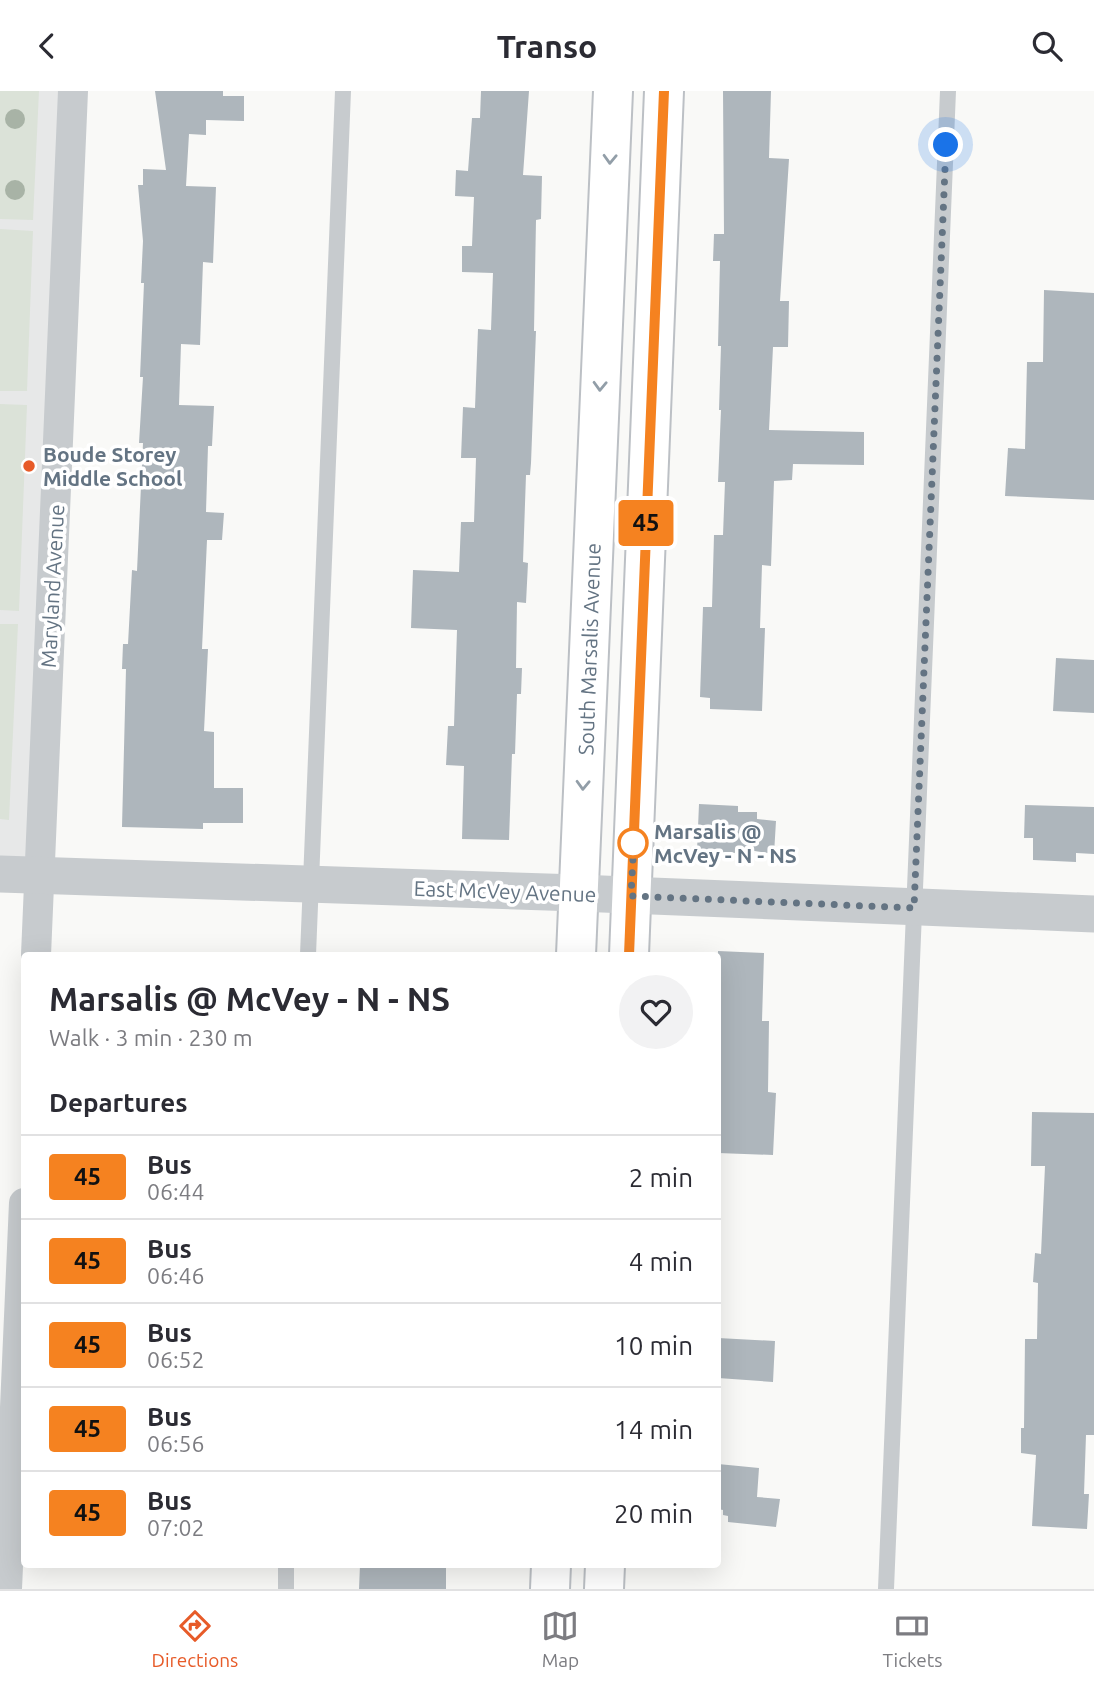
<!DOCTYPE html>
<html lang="en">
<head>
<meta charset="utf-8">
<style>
  :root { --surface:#fff; --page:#f2f2f3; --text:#2b2b33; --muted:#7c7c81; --line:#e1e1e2; --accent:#e75b29 }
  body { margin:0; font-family:Ubuntu,sans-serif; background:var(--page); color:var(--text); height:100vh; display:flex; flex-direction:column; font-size:26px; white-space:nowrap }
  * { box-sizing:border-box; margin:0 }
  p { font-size:23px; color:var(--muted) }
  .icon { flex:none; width:38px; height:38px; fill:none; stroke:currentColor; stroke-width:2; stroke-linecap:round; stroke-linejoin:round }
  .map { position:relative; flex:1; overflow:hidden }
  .panel { position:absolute; left:21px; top:861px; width:700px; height:616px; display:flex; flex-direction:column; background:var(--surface); border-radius:7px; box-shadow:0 7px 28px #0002 }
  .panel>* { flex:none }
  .badge { padding:0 14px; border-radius:5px; font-size:24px; line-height:46px }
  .you { position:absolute; width:35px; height:35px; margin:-18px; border:5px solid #fff; border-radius:50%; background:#1a73e8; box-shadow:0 0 0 10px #1a73e833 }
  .map>.badge { position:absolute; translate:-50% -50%; box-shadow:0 0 0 4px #fff }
  h2 { padding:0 28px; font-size:26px; line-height:63px }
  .round { display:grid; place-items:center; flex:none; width:74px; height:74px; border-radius:37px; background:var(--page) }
  .head { display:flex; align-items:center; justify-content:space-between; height:119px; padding:0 28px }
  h1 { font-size:33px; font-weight:700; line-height:52px }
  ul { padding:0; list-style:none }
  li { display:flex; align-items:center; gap:21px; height:84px; padding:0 28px; border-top:2px solid var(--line) }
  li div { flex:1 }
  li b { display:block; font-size:26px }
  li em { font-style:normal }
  li .badge { min-width:77px; font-weight:700; text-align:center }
  header { display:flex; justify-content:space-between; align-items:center; height:91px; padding:0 28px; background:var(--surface); font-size:32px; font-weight:700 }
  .dock { display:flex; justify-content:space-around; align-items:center; height:98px; border-top:2px solid var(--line); background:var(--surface); font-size:19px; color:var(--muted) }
  .dock a { display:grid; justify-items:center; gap:4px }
  .dock .active { color:var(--accent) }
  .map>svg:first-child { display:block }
  .built { fill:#e7e8e8 }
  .green { fill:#dbe2d8 }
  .building { fill:#aeb6bc }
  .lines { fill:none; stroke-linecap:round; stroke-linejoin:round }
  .secondary-casing { stroke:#bcc0c5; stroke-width:42 }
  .service { stroke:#c7cbce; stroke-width:16 }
  .minor { stroke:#c7cbce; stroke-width:30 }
  .tertiary { stroke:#c7cbce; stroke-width:37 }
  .secondary { stroke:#fff; stroke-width:38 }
  .tree { fill:#a8b3a6 }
  .oneway { stroke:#929ea8 }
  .line-casing { stroke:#fff; stroke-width:16 }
  .line { stroke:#f58220; stroke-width:10 }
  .walk { stroke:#647483; stroke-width:7; stroke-dasharray:0 12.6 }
  .poi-dot { fill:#e75b29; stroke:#fff; stroke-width:2.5 }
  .stop-dot { fill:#fff; stroke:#f58220; stroke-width:3.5 }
  .labels { text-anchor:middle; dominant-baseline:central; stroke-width:7; stroke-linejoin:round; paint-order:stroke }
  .poi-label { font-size:21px; font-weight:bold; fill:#647483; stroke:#fff; text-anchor:start }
  .street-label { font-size:21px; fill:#647483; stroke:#fff }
  .stop-label { font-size:21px; font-weight:bold; fill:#647483; stroke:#fff; text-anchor:start }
</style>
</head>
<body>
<header><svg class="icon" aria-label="back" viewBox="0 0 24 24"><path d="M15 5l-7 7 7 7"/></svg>Transo<svg class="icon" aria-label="search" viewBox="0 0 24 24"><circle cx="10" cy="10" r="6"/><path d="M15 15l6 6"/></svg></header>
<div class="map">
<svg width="1094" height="1498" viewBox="0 0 1094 1498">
  <rect width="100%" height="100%" fill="#f9f9f7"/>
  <!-- built -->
  <path class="built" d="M0,0H73L40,785L0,784Z"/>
  <!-- green -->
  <path class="green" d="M0,0H39L33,129L0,128Z
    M0,138L33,140L27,300H0Z
    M0,313L27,314L19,520L0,519Z
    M0,533H18L9,729L0,728Z"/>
  <!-- building -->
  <path class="building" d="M155,0H223V5H244V30L206,29V44L189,43L186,95L216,96L213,172L203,171L200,254L181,253L179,314L214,315L212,355H208L206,421L224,422L222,449H207L202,558H208L204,640L214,641V697H243V732H203V738L122,736L126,578H122L123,553H128L132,479L137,480L143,352H139L143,286H140L144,192H141L143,150L138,94H143V78L166,79Z
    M481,0H529L523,84L542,85L541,128L536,129L534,240H536L531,372L530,384H526L523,471L528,472L526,512L517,511L516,577H522L521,603H517L515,663H512L509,749L462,748L464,675L446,674L448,635H454L457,539L411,537L413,479L459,481L461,431H474L476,367H461L463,316L475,317L478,238L491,239L493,182L462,181V155H472L474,106L455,105L456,79L468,80L472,27H480Z
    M723,0H771L769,67L789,68L780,210H789L788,256H773L769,339L864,341V374L793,373L792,389L774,390L771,475L762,474L760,537H765L762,620L710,618V607L700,606L703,516H712L714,444H723L725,391H718L721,319H719L721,255H718L720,170H713L714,143H724Z
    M1044,199L1094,202V409L1005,405L1008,357L1025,358L1027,271H1043Z
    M1056,567L1094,569V622L1053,620Z
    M699,713L738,715V721H757V728L776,730L774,763L737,757V762L697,760Z
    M1025,714L1094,716V763L1076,762V771L1033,769V747H1024Z
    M718,860L764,862L762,930H769L768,1001L776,1002L773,1064L718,1062Z
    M1032,1021L1094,1022V1344H1086L1084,1403H1089L1087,1438L1032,1435L1036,1364L1021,1362V1337H1024L1025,1248H1037L1038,1192L1033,1191L1035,1162L1041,1163L1045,1075H1031Z
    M718,1247L775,1250L773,1291L718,1287Z
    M718,1373L759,1377L757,1406L780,1408L776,1436L728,1431V1425L723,1424V1419L718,1418Z
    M360,1474L446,1476V1498H359Z"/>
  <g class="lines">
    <!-- secondary casing -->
    <g class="secondary-casing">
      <path id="secondary" d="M576,864L613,0
        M629,864L664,0
        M550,1498L551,1474
        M604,1498L605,1474"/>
    </g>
    <!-- service -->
    <path class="service" d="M308,864L343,0
      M286,1498V1474
      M886,1498L948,0"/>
    <!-- minor -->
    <path class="minor" d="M36,864L73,0
      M7,1498L24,1112"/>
    <!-- tertiary -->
    <path class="tertiary" d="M0,783L578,802L1094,823"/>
    <!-- secondary -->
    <use href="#secondary" class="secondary"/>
  </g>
  <!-- trees -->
  <g class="tree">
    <circle cx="15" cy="28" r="10"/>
    <circle cx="15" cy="99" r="10"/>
  </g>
  <!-- one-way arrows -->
  <defs><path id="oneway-chevron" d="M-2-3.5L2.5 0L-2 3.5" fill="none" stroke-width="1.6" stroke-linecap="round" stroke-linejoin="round" transform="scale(1.75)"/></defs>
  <g class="oneway">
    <use href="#oneway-chevron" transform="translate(610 68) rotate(92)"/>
    <use href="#oneway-chevron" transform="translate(600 295) rotate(92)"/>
    <use href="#oneway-chevron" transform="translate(583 694) rotate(92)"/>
  </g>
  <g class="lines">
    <!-- line casing -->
    <g class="line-casing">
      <path id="line" d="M629,864L664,0"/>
    </g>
    <!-- line -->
    <use href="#line" class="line"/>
    <!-- walk -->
    <path class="walk" d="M633,752L634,748L631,805L914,817L946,54"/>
  </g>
  <!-- markers -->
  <circle class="poi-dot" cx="29" cy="375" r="7"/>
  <circle class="stop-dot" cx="633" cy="752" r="14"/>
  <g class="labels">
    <!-- poi labels -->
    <g class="poi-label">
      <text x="43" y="363">Boude Storey<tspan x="43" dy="24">Middle School</tspan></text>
    </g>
    <!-- street labels -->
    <g class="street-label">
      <text transform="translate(52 495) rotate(-87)">Maryland Avenue</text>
      <text transform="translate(589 558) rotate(-88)">South Marsalis Avenue</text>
      <text transform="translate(505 800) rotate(2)">East McVey Avenue</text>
    </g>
    <!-- stop labels -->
    <g class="stop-label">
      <text x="654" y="740">Marsalis @<tspan x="654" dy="24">McVey - N - NS</tspan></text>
    </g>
  </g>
</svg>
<div class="you" style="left:946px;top:54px"></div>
<b class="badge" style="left:646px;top:432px;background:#f58220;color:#111">45</b>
<section class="panel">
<div class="head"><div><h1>Marsalis @ McVey - N - NS</h1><p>Walk · 3 min · 230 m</p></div><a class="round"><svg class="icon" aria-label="heart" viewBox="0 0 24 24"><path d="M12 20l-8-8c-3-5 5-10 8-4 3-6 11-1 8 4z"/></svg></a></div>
<h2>Departures</h2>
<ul>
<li><span class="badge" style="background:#f58220;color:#111">45</span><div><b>Bus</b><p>06:44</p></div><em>2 min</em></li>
<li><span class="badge" style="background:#f58220;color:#111">45</span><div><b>Bus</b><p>06:46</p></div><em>4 min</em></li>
<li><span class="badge" style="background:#f58220;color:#111">45</span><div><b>Bus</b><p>06:52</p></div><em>10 min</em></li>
<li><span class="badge" style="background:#f58220;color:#111">45</span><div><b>Bus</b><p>06:56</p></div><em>14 min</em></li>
<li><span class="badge" style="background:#f58220;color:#111">45</span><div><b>Bus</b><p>07:02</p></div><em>20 min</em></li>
</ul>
</section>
</div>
<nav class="dock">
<a class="active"><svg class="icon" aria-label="directions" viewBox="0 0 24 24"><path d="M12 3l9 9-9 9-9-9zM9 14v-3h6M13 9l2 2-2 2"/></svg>Directions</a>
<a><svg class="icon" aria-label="map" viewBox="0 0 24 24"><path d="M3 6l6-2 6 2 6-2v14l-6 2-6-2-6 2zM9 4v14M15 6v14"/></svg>Map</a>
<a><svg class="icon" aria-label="tickets" viewBox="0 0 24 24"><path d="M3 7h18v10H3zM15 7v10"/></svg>Tickets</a>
</nav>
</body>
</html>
